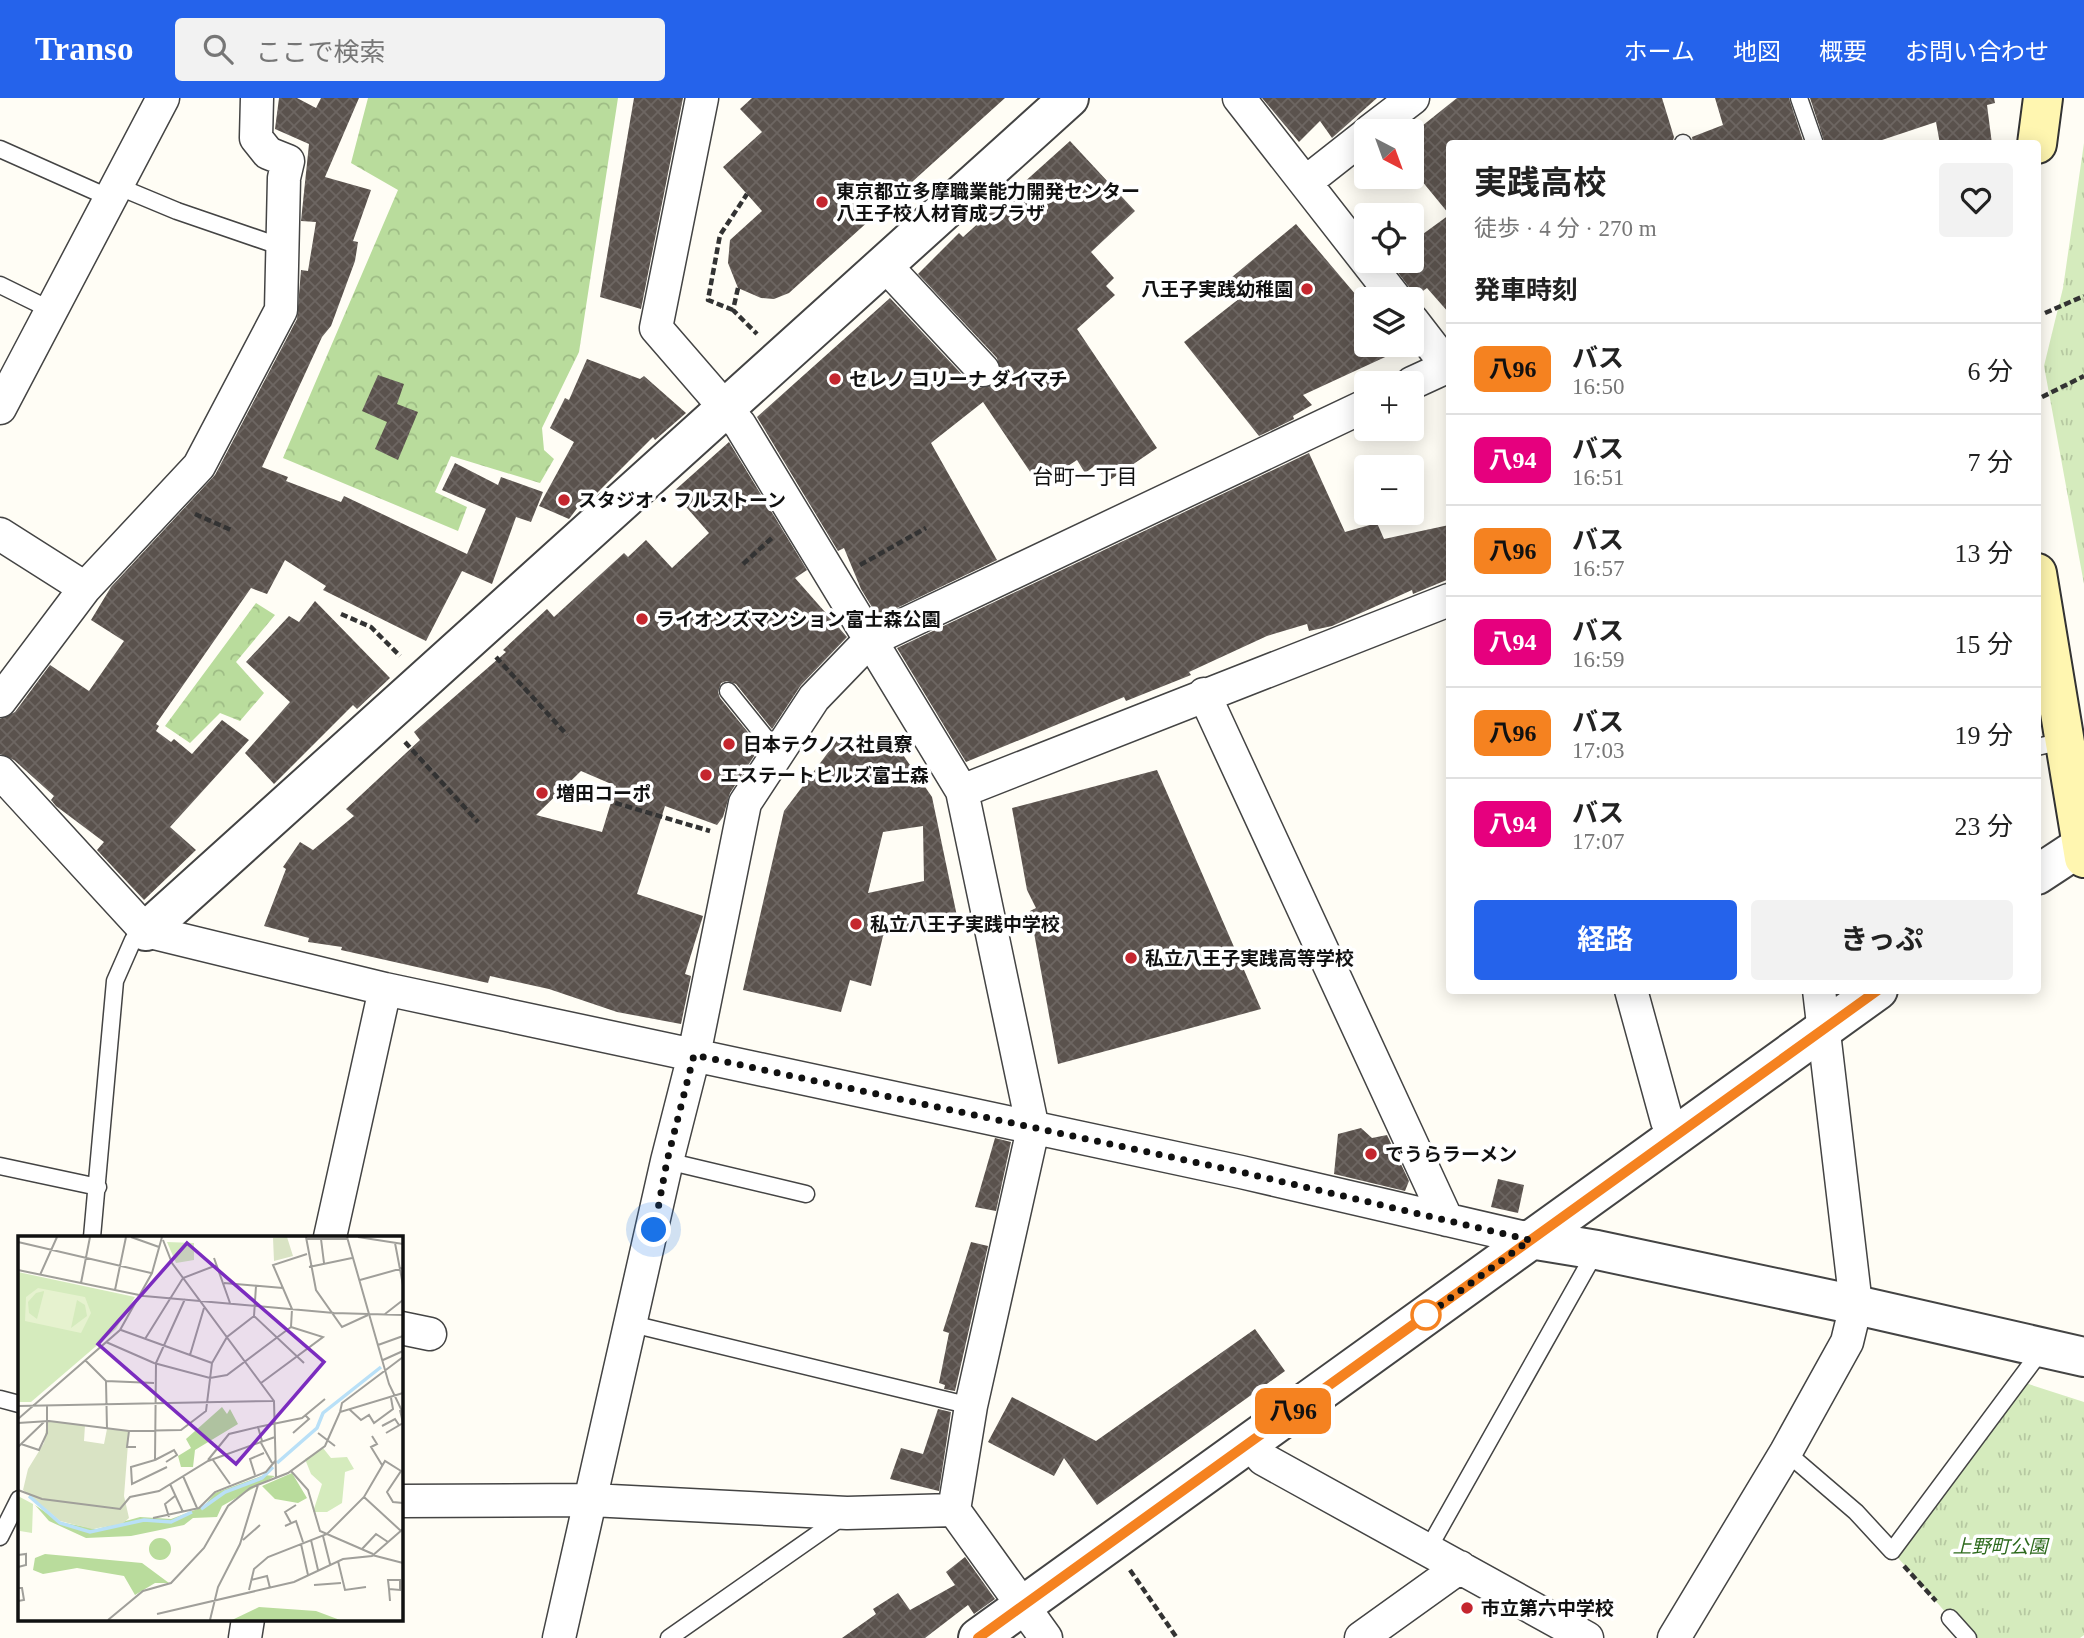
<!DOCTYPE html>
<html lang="ja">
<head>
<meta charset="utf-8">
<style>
  :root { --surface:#fff; --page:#f2f2f2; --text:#222; --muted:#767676; --line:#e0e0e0; --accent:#2563eb }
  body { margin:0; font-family:"Times New Roman","Noto Sans JP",serif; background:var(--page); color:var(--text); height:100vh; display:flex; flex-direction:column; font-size:26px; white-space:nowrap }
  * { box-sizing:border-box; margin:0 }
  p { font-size:23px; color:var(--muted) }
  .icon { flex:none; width:38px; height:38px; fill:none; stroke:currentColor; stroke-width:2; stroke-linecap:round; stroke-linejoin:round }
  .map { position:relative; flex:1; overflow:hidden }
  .panel { position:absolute; left:1446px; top:42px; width:595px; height:854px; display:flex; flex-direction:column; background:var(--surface); border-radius:7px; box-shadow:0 4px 18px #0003 }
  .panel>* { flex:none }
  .badge { padding:0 14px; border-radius:10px; font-size:24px; line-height:46px }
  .needle { width:46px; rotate:139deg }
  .tools { position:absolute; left:1354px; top:21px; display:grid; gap:14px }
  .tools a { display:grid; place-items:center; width:70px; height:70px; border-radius:7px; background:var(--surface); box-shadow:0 4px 18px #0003; font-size:35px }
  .you { position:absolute; width:35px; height:35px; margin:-18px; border:5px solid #fff; border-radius:50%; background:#1a73e8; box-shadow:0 0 0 10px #1a73e833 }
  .map>.badge { position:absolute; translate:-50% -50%; box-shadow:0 0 0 4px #fff }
  h2 { padding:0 28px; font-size:26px; line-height:63px }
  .round { display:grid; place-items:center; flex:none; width:74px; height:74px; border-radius:7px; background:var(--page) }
  .overview { display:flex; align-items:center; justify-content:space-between; height:119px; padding:0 28px }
  h1 { font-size:33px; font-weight:700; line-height:52px }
  .button { display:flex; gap:14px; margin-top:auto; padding:14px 28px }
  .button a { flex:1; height:80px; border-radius:7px; background:var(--accent); color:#fff; font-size:28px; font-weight:700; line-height:80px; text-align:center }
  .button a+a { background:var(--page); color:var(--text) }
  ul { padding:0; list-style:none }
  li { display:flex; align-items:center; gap:21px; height:91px; padding:0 28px; border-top:2px solid var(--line) }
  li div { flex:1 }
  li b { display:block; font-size:26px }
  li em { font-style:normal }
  li .badge { min-width:77px; font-weight:700; text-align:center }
  header { display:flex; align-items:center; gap:42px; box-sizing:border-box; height:98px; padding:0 35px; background:var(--accent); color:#fff }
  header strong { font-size:33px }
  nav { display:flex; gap:38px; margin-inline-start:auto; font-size:24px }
  .search { width:490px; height:63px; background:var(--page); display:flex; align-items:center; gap:18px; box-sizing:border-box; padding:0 24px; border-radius:7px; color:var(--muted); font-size:26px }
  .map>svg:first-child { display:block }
  .forest { fill:url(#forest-crowns) }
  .park { fill:url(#park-tufts) }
  .building { fill:url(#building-cross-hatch); fill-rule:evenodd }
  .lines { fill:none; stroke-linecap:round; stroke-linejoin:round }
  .service-casing { stroke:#444; stroke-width:19 }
  .minor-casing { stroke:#444; stroke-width:35 }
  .tertiary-casing { stroke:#444; stroke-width:42 }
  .secondary-casing { stroke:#333; stroke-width:42 }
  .path { stroke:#333; stroke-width:4.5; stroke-dasharray:7 3.5; stroke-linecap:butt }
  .service { stroke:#fff; stroke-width:16 }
  .minor { stroke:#fff; stroke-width:32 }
  .tertiary { stroke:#fff; stroke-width:38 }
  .secondary { stroke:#fff6b0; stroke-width:38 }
  .line-casing { stroke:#fff; stroke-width:16 }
  .line { stroke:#f58220; stroke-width:10 }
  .walk { stroke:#111; stroke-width:7; stroke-dasharray:0 12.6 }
  .poi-dot { fill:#c4262e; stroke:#fff; stroke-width:2.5 }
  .stop-dot { fill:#fff; stroke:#f58220; stroke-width:3.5 }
  .labels { text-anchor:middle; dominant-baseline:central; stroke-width:7; stroke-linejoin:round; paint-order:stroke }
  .poi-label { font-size:19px; font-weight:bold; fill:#111; stroke:#fff; text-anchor:start }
  .park-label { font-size:19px; font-style:italic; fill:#2f6b1f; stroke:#fff }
  .neighbourhood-label { font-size:21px; fill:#111; stroke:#fff }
  .inset-river { fill:none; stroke:#b9e0f7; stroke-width:3.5 }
  .inset-road { fill:none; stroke:#a09f9a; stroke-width:2 }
  .view { fill:#7b2cbf; fill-opacity:0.15; stroke:#7b2cbf; stroke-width:3.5 }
  .inset-edge { fill:none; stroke:#111; stroke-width:3.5 }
</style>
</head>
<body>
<header>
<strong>Transo</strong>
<div class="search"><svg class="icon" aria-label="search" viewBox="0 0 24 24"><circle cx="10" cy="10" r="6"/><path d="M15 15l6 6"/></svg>ここで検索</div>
<nav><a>ホーム</a><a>地図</a><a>概要</a><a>お問い合わせ</a></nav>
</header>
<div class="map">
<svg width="2084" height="1540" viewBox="0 0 2084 1540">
  <defs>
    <pattern id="forest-crowns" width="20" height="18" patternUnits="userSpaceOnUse" patternTransform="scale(1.75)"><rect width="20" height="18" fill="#b9dc9c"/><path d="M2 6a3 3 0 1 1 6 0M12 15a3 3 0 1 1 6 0" fill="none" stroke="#9ebc85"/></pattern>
    <pattern id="park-tufts" width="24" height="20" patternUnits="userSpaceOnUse" patternTransform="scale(1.75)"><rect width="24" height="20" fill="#d5ebbd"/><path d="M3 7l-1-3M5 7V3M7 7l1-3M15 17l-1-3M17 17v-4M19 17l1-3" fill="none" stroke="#b6c8a1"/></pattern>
    <pattern id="building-cross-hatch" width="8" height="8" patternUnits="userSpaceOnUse" patternTransform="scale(1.75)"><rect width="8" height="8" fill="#5a524d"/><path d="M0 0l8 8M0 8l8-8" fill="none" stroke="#6d6662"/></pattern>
  </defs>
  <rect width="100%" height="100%" fill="#fffdf5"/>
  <!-- forest -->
  <path class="forest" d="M368,0H618L579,254L542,330L544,352L554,361L540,385L451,358L435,394L467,409L458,433L283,360L398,92L351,65Z
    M256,505L275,517L236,564L264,595L240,623L220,615L190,645L165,628Z"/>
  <!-- park -->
  <path class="park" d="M2084,45V486L2044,268L2063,190Z
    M2019,1283L2084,1304V1537L2080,1540H1968L1892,1453Z"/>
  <!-- building -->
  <path class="building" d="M279,0H297L316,10L321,0H359L325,79L371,92L353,143L358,144L355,163L331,228L322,239L262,369L288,379L286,383L341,404L344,398L467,456L486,411L442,392L455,365L498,387L501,379L543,394L531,424L516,419L492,486L462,473L426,543L323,492L326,488L285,462L267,496L251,490L156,626L159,628L156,633L171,644L174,641L192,656L222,622L249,642L170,729L196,752L144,802L97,752L104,744L56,708L51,702L54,698L14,662L0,656V621L15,614L50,567L89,593L124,543L91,522L111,489L215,377L297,221L301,172L308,173L316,124L301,123L309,46L275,31Z
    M634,0H683L641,211L600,199Z
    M752,0H1005L789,195L774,201L761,200L738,190L728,165L730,142L762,113L723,69L762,34L740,11Z
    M1262,0H1377L1332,40L1320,23L1299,44Z
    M1457,0H1662L1674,39L1672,46H1449V116L1412,71V36Z
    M1715,0H1789L1804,46H1693L1692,39L1723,27Z
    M1810,0H1994L1995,5L1987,7L1992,46H1940L1936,24L1870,46H1825Z
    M1070,43L1135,113L1091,154L1114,180L1106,188L1115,197L1077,231L1157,350L1107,384L1096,367L1085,375L1077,362L1039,387L983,304L931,345L997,462L878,519L861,491L844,450L838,453L757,319L890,200L970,285L978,290L995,286L1001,277L997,260L918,176L959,135L963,139Z
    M1449,117V215L1427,190L1416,198L1389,163H1412V144Z
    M1296,126L1367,210V247L1409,248L1303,297L1312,307L1293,318L1294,321L1259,338L1184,244L1240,200L1226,184Z
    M587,261L640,281L644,278L686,315L655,342L653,339L597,395L591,392L569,421L539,408L574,344L550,330L565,300L569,302Z
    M378,277L404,286L397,306L418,314L398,362L375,351L387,324L362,313Z
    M729,344L807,472L795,480L847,539L801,587L772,631L736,586L727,583L721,585L718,594L720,600L760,649L730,695L723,719L717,727L665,708L637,796L703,818L685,876L691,878L681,926L617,914L549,891L490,878L488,885L341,852L342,849L308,844L309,840L264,828L286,771L283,769L300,744L313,752L354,718L346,711L420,642L414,634L506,554L503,552L547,511L554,519L624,455L628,459L646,442L672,470L709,435L673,394ZM581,673L616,688L602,734L536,717Z
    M1309,355L1345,434L1377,425L1384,441L1449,427V481L1413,496L1412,492L1332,528L1309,533L1307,526L1267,538L1189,574L1191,577L1126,603L1124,599L966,664L897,550Z
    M315,503L390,580L357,611L353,607L274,686L245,655L290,604L246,564L289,518L299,524Z
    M839,640L899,651L932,699L958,823L883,838L871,888L850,882L841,914L743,892L784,713ZM923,728L924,783L868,795L883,734Z
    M1157,672L1261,911L1058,966L1030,813L1036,810L1027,792L1012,710Z
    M1361,1030L1372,1040L1387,1037L1409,1083L1405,1093L1334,1076L1338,1036Z
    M995,1040L1011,1044L996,1113L975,1109Z
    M1498,1081L1524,1087L1518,1115L1491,1109Z
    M971,1144L988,1148L955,1293L944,1291L945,1287L939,1285L949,1235L943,1233Z
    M1255,1231L1285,1273L1097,1407L1064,1360L1054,1378L988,1344L1012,1299L1096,1343Z
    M938,1311L951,1314L939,1393L890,1381L901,1350L923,1356Z
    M965,1459L995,1501L974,1516L968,1507L925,1540H842L876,1516L873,1511L898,1495L910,1512L955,1487L946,1474Z"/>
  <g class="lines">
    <!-- service casing -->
    <g class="service-casing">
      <path id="service" d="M1799,0L1815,46
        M1683,45V46
        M0,51L110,100
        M117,88L177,113L282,149
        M0,187L53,213
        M728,593L778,655
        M2037,649L2063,643
        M667,1063L806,1096
        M0,1068L98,1089
        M92,1139L115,883L133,842L146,833
        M632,1226L971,1308
        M0,1301L19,1306
        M1786,1354L1856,1414L1892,1453L2043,1250
        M0,1439L19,1401
        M1427,1453L1596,1153
        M1950,1520L1968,1540
        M669,1540L842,1419"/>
    </g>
    <!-- minor casing -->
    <g class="minor-casing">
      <path id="minor" d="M702,0L656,230L740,327L962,693L1033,1031L971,1308L954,1412L1046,1540
        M1239,0L1396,201
        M1370,33L1413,0
        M1306,84L1367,36
        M885,167L983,272
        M1412,222L1449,270
        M1412,285L1449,268
        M0,310L163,0
        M0,436L85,490L0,603
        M85,490L199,368L281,212L284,80L288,63L268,55L256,40L257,0
        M1204,596L1447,1122
        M0,674L146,833L385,891L1241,1074L1530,1141
        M962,693L1449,502
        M1631,892L1667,1023L1675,1038
        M330,1139L385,891
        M401,1230L430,1236
        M1250,1345L1263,1361L1587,1540
        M401,1403L591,1402L847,1415L954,1412
        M245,1540L248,1521
        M559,1540L667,1063L694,957L745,705L814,600L869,543L1367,307
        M1361,1540L1460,1469
        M1674,1540L1786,1354L1847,1244L1856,1207L1819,892"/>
    </g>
    <!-- tertiary casing -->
    <g class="tertiary-casing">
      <path id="tertiary" d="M2037,777L2084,746
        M146,833L1069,0
        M1530,1141L1597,1152L1856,1207L2084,1259
        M978,1540L1878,892"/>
    </g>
    <!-- secondary casing -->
    <g class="secondary-casing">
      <path id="secondary" d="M2037,46L2043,0
        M2037,475L2084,760"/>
    </g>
    <!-- path -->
    <path class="path" d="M738,190L733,212L757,236
      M733,212L708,202L720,137L747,96
      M2045,215L2084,198
      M2042,299L2084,278
      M195,416L231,432
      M743,466L773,439
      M860,467L926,430
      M341,516L371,529L400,558
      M496,559L567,637
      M405,644L478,724
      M585,696L710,733
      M1904,1468L1936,1503
      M1130,1472L1177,1540"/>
    <!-- service -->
    <use href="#service" class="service"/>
    <!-- minor -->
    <use href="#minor" class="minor"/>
    <!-- tertiary -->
    <use href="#tertiary" class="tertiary"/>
    <!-- secondary -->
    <use href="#secondary" class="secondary"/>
  </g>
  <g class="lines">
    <!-- line casing -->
    <g class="line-casing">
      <path id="line" d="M978,1540L1878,892"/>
    </g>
    <!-- line -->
    <use href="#line" class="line"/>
    <!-- walk -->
    <path class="walk" d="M654,1132L667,1063L694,957L1241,1074L1530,1142L1423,1220L1426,1217"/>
  </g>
  <!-- markers -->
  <g class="poi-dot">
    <circle cx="822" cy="104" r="7"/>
    <circle cx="1307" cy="191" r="7"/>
    <circle cx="835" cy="281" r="7"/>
    <circle cx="564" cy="402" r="7"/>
    <circle cx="642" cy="521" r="7"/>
    <circle cx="729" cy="646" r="7"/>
    <circle cx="706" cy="677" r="7"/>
    <circle cx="542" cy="695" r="7"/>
    <circle cx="856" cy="826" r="7"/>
    <circle cx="1131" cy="860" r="7"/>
    <circle cx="1371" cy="1056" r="7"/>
    <circle cx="1467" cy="1510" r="7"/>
  </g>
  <circle class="stop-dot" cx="1426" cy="1217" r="14"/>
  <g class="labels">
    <!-- poi labels -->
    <g class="poi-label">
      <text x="836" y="93">東京都立多摩職業能力開発センター<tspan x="836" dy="22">八王子校人材育成プラザ</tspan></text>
      <text x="1293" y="191" text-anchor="end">八王子実践幼稚園</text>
      <text x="849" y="281">セレノ コリーナ ダイマチ</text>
      <text x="578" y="402">スタジオ・フルストーン</text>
      <text x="656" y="521">ライオンズマンション富士森公園</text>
      <text x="743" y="646">日本テクノス社員寮</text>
      <text x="720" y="677">エステートヒルズ富士森</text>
      <text x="556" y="695">増田コーポ</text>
      <text x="870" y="826">私立八王子実践中学校</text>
      <text x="1145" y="860">私立八王子実践高等学校</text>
      <text x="1385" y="1056">でうらラーメン</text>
      <text x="1481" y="1510">市立第六中学校</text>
    </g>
    <!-- park labels -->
    <g class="park-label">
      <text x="2000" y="1448">上野町公園</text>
    </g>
    <!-- neighbourhood labels -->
    <g class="neighbourhood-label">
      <text x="1085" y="379">台町一丁目</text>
    </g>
  </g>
  <!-- overview -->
  <g transform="translate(18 1138)">
    <rect width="385" height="385" fill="#fffdf5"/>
    <path d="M204,171L209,178L212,173L220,188L177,214L175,231H163L160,220L173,212L168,203ZM274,237L289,262L280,267L257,263L244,250ZM246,239L257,240L204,270L199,281L175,282L166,289L113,300L68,302L31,285L17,269L42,286L79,293L122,281L153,283L185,271L197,257ZM131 313a11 11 0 1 1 22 0a11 11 0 1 1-22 0ZM27,318L124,327L151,347H137L117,359L106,340L59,332L25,338L15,334L17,322ZM241,371L298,375L322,384H214Z" fill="#b9dc9c"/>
    <path d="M269,1L275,20L256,25L255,2ZM29,185L67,189L66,205L86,208L89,193L111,195L106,260L111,282L104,288L74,293L42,285L5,254L10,233L26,207Z" fill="#d9e3c4"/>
    <path d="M149,6L176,7V24L158,27ZM0,36L117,61L98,93L13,166H0ZM305,212L313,222L329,221L336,233L327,236L324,267L309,276H295L304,248L293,238L287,223ZM0,260L15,268L14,297L2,295Z" fill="#d5ebbd"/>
    <path d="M20,52L67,61L73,77L63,97L7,85L8,61ZM26,55V56L19,83L11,77L10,66L18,57ZM59,64L67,69L69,80L53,92Z" fill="#e6f2cf" fill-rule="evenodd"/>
    <path class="inset-river" d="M259,227L299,192L305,177L363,131M11,260L42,287L72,296L126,284L153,286L174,276M183,273L207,256L244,242L255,231"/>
    <path class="inset-road" d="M113,1L141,11M288,1L298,54L324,91L350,79M329,1L371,148L385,177M340,1L385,8M288,3H329M303,3L306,27M145,4L154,27L256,165L258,241M0,6L133,37M377,7L385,49M196,22L212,67M291,31L334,22M0,34L126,60L316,77L385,79M22,39L39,1M342,44L385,32M63,47L72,1M206,47L265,52M97,54L108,1M367,78L385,64M236,80L286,127M273,91L274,73L255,29L289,18M103,94L194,127M127,103L165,42L199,29M88,106L136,127L192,142L209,139L273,91M360,109L385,100M172,119L186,72M67,124L88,145L136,147M365,124L385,115M88,145L89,193M243,147L305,101L273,91M0,170L255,165M331,173L343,184L351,179L356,187L375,173L373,162M322,176L324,167L385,121M0,183L102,94L134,37L144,1M0,187L31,185L111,195L163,194L188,175L194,127L209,101L236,80L238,50M364,190L377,183L381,189M111,195L109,211H118M275,197L291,183L287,179M300,197L317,210M368,197L385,187L382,174M354,200L359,208L353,211L364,229M242,205L254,227M244,205L240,191L284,182L307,163M3,208L21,214L29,197V170M0,211L26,186M137,224L156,214L159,219L148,226M190,224L211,198L240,191M195,224L212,248M149,231L114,248L113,231L137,224L138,127L167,63M273,235L290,254L302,295L355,318M237,239L232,223L246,217M165,240L179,272M152,248L165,276M0,254L24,263L102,273L112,261L141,255L190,225L257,201M346,261L383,295M151,281L147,268L157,260M135,282L181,272L197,256L248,236L258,224M273,287L267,276L278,269M267,290L278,285L285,306M305,300L312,328M225,304L242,289M293,304L300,334M283,308L290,339M344,313L358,298L370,306M0,319L8,318V329L0,331M354,319L385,327M320,325L327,354L348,351M233,344L249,340L252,352M296,349L323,347M0,352H4L6,364L0,365M371,353L382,354V344H370L371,353L372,365M231,354L236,333L250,321L309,298L346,261L367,225L383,235L369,256L375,266L385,267M139,378L276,346L325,323L354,320L385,293M90,384L125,355L153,347L186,312L210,270L232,252L270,237L307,210L322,176L385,157M192,384L200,351L222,308L240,249"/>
    <path class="view" d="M169,7L306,126L218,228L80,108Z"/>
    <rect width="385" height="385" class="inset-edge"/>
  </g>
</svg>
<div class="tools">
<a><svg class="needle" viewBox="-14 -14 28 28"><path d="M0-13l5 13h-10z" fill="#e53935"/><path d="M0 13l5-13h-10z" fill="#767676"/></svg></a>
<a><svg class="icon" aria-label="locate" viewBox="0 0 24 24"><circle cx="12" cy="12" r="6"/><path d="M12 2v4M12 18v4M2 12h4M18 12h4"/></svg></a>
<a><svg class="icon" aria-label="layers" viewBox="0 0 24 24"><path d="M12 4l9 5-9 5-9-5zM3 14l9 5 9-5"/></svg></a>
<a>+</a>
<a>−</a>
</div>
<div class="you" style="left:654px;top:1132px"></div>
<b class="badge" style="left:1293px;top:1313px;background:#f58220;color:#111">八96</b>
<section class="panel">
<div class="overview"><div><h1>実践高校</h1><p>徒歩 · 4 分 · 270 m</p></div><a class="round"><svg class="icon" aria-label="heart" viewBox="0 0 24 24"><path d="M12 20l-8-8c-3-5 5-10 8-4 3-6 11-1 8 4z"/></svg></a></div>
<h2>発車時刻</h2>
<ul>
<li><span class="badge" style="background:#f58220;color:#111">八96</span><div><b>バス</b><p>16:50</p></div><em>6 分</em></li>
<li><span class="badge" style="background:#e6007e;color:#fff">八94</span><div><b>バス</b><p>16:51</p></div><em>7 分</em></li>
<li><span class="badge" style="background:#f58220;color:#111">八96</span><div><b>バス</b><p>16:57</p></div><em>13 分</em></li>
<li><span class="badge" style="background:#e6007e;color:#fff">八94</span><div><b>バス</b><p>16:59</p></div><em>15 分</em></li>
<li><span class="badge" style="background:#f58220;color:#111">八96</span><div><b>バス</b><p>17:03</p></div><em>19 分</em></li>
<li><span class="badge" style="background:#e6007e;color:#fff">八94</span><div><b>バス</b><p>17:07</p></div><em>23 分</em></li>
</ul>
<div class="button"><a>経路</a><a>きっぷ</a></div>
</section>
</div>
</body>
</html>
